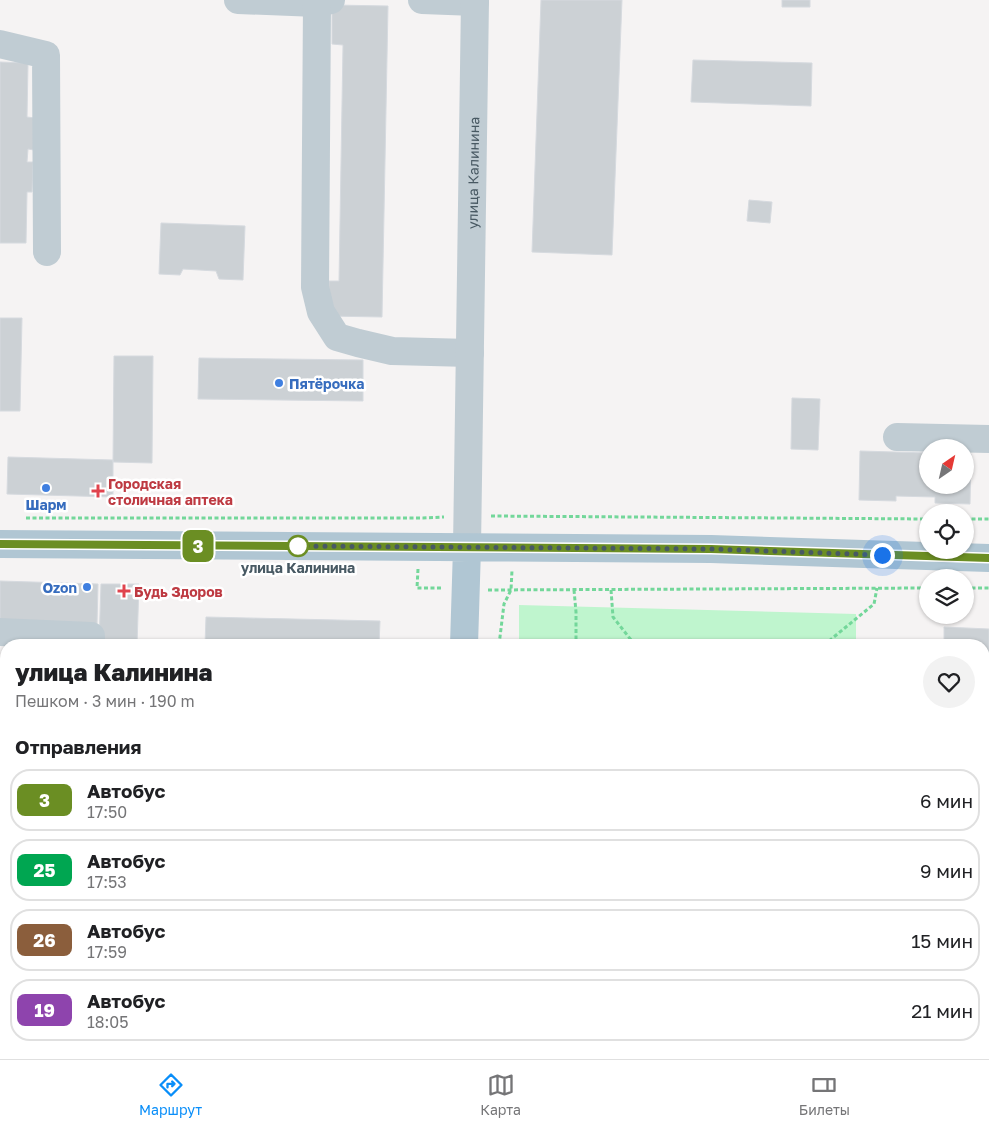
<!DOCTYPE html>
<html lang="ru">
<head>
<meta charset="utf-8">
<style>
  :root { --surface:#fff; --page:#f2f2f2; --text:#202124; --muted:#757577; --line:#e0e0e0; --accent:#098ef9 }
  body { margin:0; font-family:"Golos Text",sans-serif; background:var(--page); color:var(--text); height:100vh; display:flex; flex-direction:column; font-size:19px; white-space:nowrap }
  * { box-sizing:border-box; margin:0 }
  p { font-size:16px; color:var(--muted) }
  .icon { flex:none; width:28px; height:28px; fill:none; stroke:currentColor; stroke-width:2; stroke-linecap:round; stroke-linejoin:round }
  .map { position:relative; flex:1; overflow:hidden }
  .side { position:absolute; left:0px; top:639px; width:990px; height:421px; display:flex; flex-direction:column; background:var(--surface); border-radius:20px 20px 0 0; box-shadow:0 1px 4px #0004 }
  .side>* { flex:none }
  .badge { padding:0 10px; border-radius:8px; font-size:18px; line-height:32px }
  .needle { width:32px; rotate:34deg }
  .tools { position:absolute; left:919px; top:439px; display:grid; gap:10px }
  .tools a { display:grid; place-items:center; width:55px; height:55px; border-radius:50%; background:var(--surface); box-shadow:0 1px 4px #0004; font-size:25px }
  .you { position:absolute; width:25px; height:25px; margin:-12px; border:4px solid #fff; border-radius:50%; background:#1a73e8; box-shadow:0 0 0 8px #1a73e833 }
  .map>.badge { position:absolute; translate:-50% -50%; box-shadow:0 0 0 2px #fff }
  h2 { padding:0 15px; font-size:19px; line-height:45px }
  .round { display:grid; place-items:center; flex:none; width:52px; height:52px; border-radius:26px; background:var(--page) }
  .headline { display:flex; align-items:center; justify-content:space-between; height:85px; padding:0 15px }
  h1 { font-size:24px; font-weight:800; line-height:38px }
  ul { padding:0; list-style:none }
  li { display:flex; align-items:center; gap:15px; height:62px; margin:0 10px 8px; padding:0 5px; border:2px solid var(--line); border-radius:20px }
  li div { flex:1 }
  li b { display:block; font-size:19px }
  li em { font-style:normal }
  li .badge { min-width:55px; font-weight:700; text-align:center }
  .tabs { display:flex; justify-content:space-around; align-items:center; height:70px; border-top:1px solid var(--line); background:var(--surface); font-size:14px; color:var(--muted) }
  .tabs a { display:grid; justify-items:center; gap:2px }
  .tabs .on { color:var(--accent) }
  .map>svg:first-child { display:block }
  .green { fill:#bff5ce }
  .building { fill:#ccd1d5; stroke:#d6dadf }
  .lines { fill:none; stroke-linecap:round; stroke-linejoin:round }
  .path { stroke:#73d79a; stroke-width:3; stroke-dasharray:4 2.5; stroke-linecap:butt }
  .minor { stroke:#c0ccd3; stroke-width:28 }
  .major { stroke:#b0c6d3; stroke-width:28 }
  .line-casing { stroke:#fff; stroke-width:11 }
  .line { stroke:#6b8e23; stroke-width:8 }
  .walk { stroke:#485963; stroke-width:5; stroke-dasharray:0 9 }
  .shop-dot { fill:#3f7fe0; stroke:#fff; stroke-width:2 }
  .health-dot { fill:#e0444e; stroke:#fff; stroke-width:2 }
  .stop-dot { fill:#fff; stroke:#6b8e23; stroke-width:2.5 }
  .labels { text-anchor:middle; dominant-baseline:central; stroke-width:5; stroke-linejoin:round; paint-order:stroke }
  .street-label { font-size:14px; fill:#485963; stroke:#fff }
  .shop-label { font-size:14px; font-weight:bold; fill:#366cbe; stroke:#fff; text-anchor:start }
  .health-label { font-size:14px; font-weight:bold; fill:#be3a42; stroke:#fff; text-anchor:start }
  .stop-label { font-size:14px; font-weight:bold; fill:#485963; stroke:#fff }
</style>
</head>
<body>
<div class="map">
<svg width="989" height="1059" viewBox="0 0 989 1059">
  <rect width="100%" height="100%" fill="#f5f3f3"/>
  <!-- green -->
  <path class="green" d="M519,605L856,614V645H519Z"/>
  <!-- building -->
  <path class="building" d="M541,0H622L612,255L532,252Z
    M782,0H810V7H782Z
    M332,5L388,6L382,317L328,316L329,281H339L343,45L332,44Z
    M693,60L812,63L811,106L691,102Z
    M0,62L28,63L27,117L35,118L34,150L28,149L27,162H33L32,192H27L26,243H0Z
    M749,200L772,202L770,223L747,221Z
    M161,223L245,226L243,280L219,279L216,271L183,269L180,275L159,274Z
    M0,318H22L20,411H0Z
    M114,356H153L152,463L113,462Z
    M199,358L363,360V401L198,399Z
    M792,398L820,399L818,450L791,449Z
    M860,451L928,453V485H965V454H971L970,504L935,503V497L896,496V501L859,500Z
    M8,457L113,460V497L7,494Z
    M0,581L98,584L97,624L0,621Z
    M101,584H139L137,645H99Z
    M206,617L380,621L379,645H205Z
    M944,627L989,629V668H984V645H944Z
    M0,1047L6,1048V1054H26L25,1059H0Z
    M312,1054H353V1059H312Z
    M531,1054H572V1059H531Z
    M823,1054H870V1059H823Z
    M930,1054H972V1059H930Z"/>
  <g class="lines">
    <!-- path -->
    <path class="path" d="M491,516L928,519
      M26,518H423L444,517
      M965,519H989
      M418,569L417,588H442
      M965,588H989
      M488,590L928,588
      M574,590L576,612V642L574,645
      M611,590L613,617L635,645
      M499,645L504,604L511,590L512,570
      M824,645L874,604L877,588"/>
    <!-- minor -->
    <g class="minor">
      <path d="M238,0L317,3L331,0"/>
      <path d="M422,0L475,2"/>
      <path d="M317,3L315,287L321,312L337,337L358,343L392,351L470,353"/>
      <path d="M0,44L46,55L47,252"/>
      <path d="M897,437L989,439"/>
      <path id="s1" d="M467,548L475,0"/>
      <path d="M0,632L91,636V645"/>
      <path d="M587,1059V1054"/>
      <path d="M784,1059V1054"/>
    </g>
    <!-- major -->
    <path class="major" d="M0,544L711,549L989,558
      M464,645L467,548
      M454,1059V1054"/>
  </g>
  <g class="lines">
    <!-- line casing -->
    <g class="line-casing">
      <path id="line" d="M0,544L711,549L989,558"/>
    </g>
    <!-- line -->
    <use href="#line" class="line"/>
    <!-- walk -->
    <path class="walk" d="M298,546L711,549L882,555"/>
  </g>
  <!-- markers -->
  <g class="shop-dot">
    <circle cx="279" cy="383" r="5"/>
    <circle cx="46" cy="488" r="5"/>
    <circle cx="87" cy="587" r="5"/>
  </g>
  <g class="health-dot">
    <path d="M95.5 483.5h5v5h5v5h-5v5h-5v-5h-5v-5h5z"/>
    <path d="M121.5 583.5h5v5h5v5h-5v5h-5v-5h-5v-5h5z"/>
  </g>
  <circle class="stop-dot" cx="298" cy="546" r="10"/>
  <g class="labels">
    <!-- street labels -->
    <g class="street-label">
      <text stroke="none"><textPath href="#s1" startOffset="375">улица Калинина</textPath></text>
    </g>
    <!-- shop labels -->
    <g class="shop-label">
      <text x="289" y="383">Пятёрочка</text>
      <text x="46" y="504" text-anchor="middle">Шарм</text>
      <text x="77" y="587" text-anchor="end">Ozon</text>
    </g>
    <!-- health labels -->
    <g class="health-label">
      <text x="108" y="483">Городская<tspan x="108" dy="16">столичная аптека</tspan></text>
      <text x="134" y="591">Будь Здоров</text>
    </g>
    <!-- stop labels -->
    <g class="stop-label">
      <text x="298" y="567">улица Калинина</text>
    </g>
  </g>
</svg>
<div class="tools">
<a><svg class="needle" viewBox="-14 -14 28 28"><path d="M0-13l5 13h-10z" fill="#e53935"/><path d="M0 13l5-13h-10z" fill="#757577"/></svg></a>
<a><svg class="icon" aria-label="locate" viewBox="0 0 24 24"><circle cx="12" cy="12" r="6"/><path d="M12 2v4M12 18v4M2 12h4M18 12h4"/></svg></a>
<a><svg class="icon" aria-label="layers" viewBox="0 0 24 24"><path d="M12 4l9 5-9 5-9-5zM3 14l9 5 9-5"/></svg></a>
</div>
<div class="you" style="left:882px;top:555px"></div>
<b class="badge" style="left:198px;top:546px;background:#6b8e23;color:#fff">3</b>
<section class="side">
<div class="headline"><div><h1>улица Калинина</h1><p>Пешком · 3 мин · 190 m</p></div><a class="round"><svg class="icon" aria-label="heart" viewBox="0 0 24 24"><path d="M12 20l-8-8c-3-5 5-10 8-4 3-6 11-1 8 4z"/></svg></a></div>
<h2>Отправления</h2>
<ul>
<li><span class="badge" style="background:#6b8e23;color:#fff">3</span><div><b>Автобус</b><p>17:50</p></div><em>6 мин</em></li>
<li><span class="badge" style="background:#00a651;color:#fff">25</span><div><b>Автобус</b><p>17:53</p></div><em>9 мин</em></li>
<li><span class="badge" style="background:#8b5e3c;color:#fff">26</span><div><b>Автобус</b><p>17:59</p></div><em>15 мин</em></li>
<li><span class="badge" style="background:#8e44ad;color:#fff">19</span><div><b>Автобус</b><p>18:05</p></div><em>21 мин</em></li>
</ul>
</section>
</div>
<nav class="tabs">
<a class="on"><svg class="icon" aria-label="directions" viewBox="0 0 24 24"><path d="M12 3l9 9-9 9-9-9zM9 14v-3h6M13 9l2 2-2 2"/></svg>Маршрут</a>
<a><svg class="icon" aria-label="map" viewBox="0 0 24 24"><path d="M3 6l6-2 6 2 6-2v14l-6 2-6-2-6 2zM9 4v14M15 6v14"/></svg>Карта</a>
<a><svg class="icon" aria-label="tickets" viewBox="0 0 24 24"><path d="M3 7h18v10H3zM15 7v10"/></svg>Билеты</a>
</nav>
</body>
</html>
